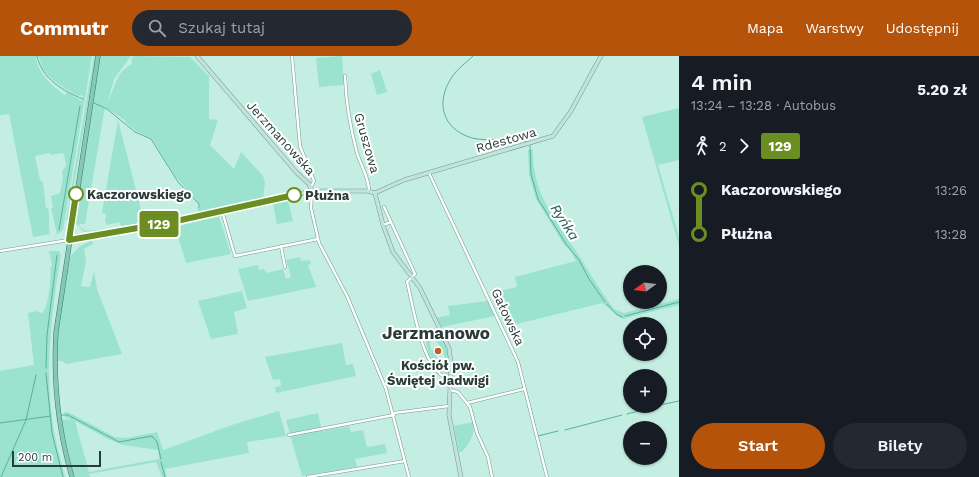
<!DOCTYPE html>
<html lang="pl">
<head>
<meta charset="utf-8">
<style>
  :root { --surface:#171b24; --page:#242831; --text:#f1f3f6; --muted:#9ea1a6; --accent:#b45309 }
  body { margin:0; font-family:"Work Sans",sans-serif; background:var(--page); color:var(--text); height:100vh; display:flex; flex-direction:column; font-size:15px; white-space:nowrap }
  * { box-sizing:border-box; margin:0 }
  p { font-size:13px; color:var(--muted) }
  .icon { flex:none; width:22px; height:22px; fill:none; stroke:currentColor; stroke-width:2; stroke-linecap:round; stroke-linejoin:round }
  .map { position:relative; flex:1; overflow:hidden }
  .details { display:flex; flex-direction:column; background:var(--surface); width:300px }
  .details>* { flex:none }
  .badge { padding:0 8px; border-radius:3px; font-size:14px; line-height:26px }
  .needle { width:26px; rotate:255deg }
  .controls { position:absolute; left:623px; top:209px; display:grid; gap:8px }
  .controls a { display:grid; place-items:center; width:44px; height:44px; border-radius:50%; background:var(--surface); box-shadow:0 1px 3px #0004; font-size:20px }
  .scale { position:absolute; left:12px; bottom:10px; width:89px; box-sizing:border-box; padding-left:4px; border:2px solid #2a3c37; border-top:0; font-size:11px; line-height:14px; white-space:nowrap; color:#2a3c37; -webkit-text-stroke:3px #fff; paint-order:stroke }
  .map>.badge { position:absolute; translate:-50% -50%; box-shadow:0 0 0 2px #fff }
  .legs { display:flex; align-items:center; gap:6px; height:44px; padding:0 12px; font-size:13px }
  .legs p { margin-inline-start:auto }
  .summary { display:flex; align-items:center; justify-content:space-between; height:68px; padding:0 12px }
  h1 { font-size:22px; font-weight:600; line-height:30px }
  .primary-button { display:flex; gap:8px; margin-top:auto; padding:8px 12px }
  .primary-button a { flex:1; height:46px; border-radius:24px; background:var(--accent); color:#fff; font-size:16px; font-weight:600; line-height:46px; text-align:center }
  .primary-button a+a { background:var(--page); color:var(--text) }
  ul { padding:0 12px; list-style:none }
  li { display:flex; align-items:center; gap:14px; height:44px; font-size:15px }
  li i { display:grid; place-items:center; width:6px; height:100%; margin:0 5px; background:currentColor }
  li i::after { content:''; width:10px; height:10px; margin:-5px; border:3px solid; border-radius:50%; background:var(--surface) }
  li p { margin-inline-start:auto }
  li:first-child i { background:linear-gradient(#0000 50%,currentColor 0) }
  li:last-child i { background:linear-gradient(currentColor 50%,#0000 0) }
  header { display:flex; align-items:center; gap:24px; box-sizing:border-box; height:56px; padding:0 20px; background:var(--accent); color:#fff }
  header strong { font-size:19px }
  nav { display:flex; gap:22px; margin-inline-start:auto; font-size:14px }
  .search { width:280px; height:36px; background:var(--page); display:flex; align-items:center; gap:10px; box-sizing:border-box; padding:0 14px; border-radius:22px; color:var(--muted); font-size:15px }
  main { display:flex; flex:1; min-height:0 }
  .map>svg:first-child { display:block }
  .green { fill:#9ce3cf; fill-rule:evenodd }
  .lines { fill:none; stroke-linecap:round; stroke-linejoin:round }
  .stream { stroke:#58b19a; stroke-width:1 }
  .street-casing { stroke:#729b8f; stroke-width:3.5 }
  .secondary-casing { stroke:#729b8f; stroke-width:4.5 }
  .primary-casing { stroke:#317e6c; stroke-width:5 }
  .street { stroke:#fff; stroke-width:2.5 }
  .secondary { stroke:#c2e3dc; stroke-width:3.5 }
  .primary { stroke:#86c7b8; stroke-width:4 }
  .line-1-casing { stroke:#fff; stroke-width:9 }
  .line-1 { stroke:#6b8e23; stroke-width:6 }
  .stop-1-dot { fill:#fff; stroke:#6b8e23; stroke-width:2 }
  .poi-dot { fill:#c15c2c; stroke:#fff; stroke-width:1.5 }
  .labels { text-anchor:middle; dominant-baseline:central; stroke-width:4; stroke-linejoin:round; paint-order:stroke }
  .street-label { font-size:13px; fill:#2a3c37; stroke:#fff }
  .stop-label { font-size:13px; font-weight:bold; fill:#2a3c37; stroke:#fff; text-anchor:start }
  .poi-label { font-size:13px; font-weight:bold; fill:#2a3c37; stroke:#fff }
  .water-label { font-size:14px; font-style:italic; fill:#2a5c4f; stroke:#fff }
  .district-label { font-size:17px; font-weight:bold; fill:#2a3c37; stroke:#fff }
</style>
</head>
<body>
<header>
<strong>Commutr</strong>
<div class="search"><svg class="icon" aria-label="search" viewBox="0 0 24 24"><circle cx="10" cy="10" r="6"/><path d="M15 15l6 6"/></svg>Szukaj tutaj</div>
<nav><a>Mapa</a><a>Warstwy</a><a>Udostępnij</a></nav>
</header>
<main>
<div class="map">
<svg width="679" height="421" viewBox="0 0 679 421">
  <rect width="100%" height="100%" fill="#c3eee1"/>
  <!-- green -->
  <path class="green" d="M0,0H92L63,174L53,182L57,178L51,152L53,151L51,140L60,137L63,122L62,115L66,110L64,98L62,97L51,99L50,97L35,100L40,124L43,126L46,152H48C50,162 48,169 50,178L33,181L9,58L0,59ZM36,1H39C43,22 61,30 78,40L83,39L82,45L67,36L65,39C52,30 38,18 36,1Z
    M94,0H96L68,165L66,164Z
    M100,0H131L114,23L108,45C116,30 116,16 132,8L131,4L134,0L190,1L209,20V63L218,64L210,89L234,113L241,96L263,120L265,126L263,144L205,156L201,155L198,156L197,151H200V149L175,120L152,83L136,75L125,66L126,65L105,51L85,168H80L79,170L86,175L116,172L111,174L84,176L76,167L81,135L79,126Z
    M342,0L344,29L319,31L316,2Z
    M380,14L387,36L377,39L371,18Z
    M679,52V104L658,109L679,181V190L642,61Z
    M118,64L145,169L123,173L119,166L107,169L105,165L106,158L102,157Z
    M533,93C531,137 557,166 580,201C591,219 601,236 614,253L624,257L679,243V249L622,263L602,247L505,271L492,242L496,240L495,236L517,231L515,221L576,205L571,196L563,187L536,143L529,118L528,94Z
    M288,145L293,165L277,168L273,148Z
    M219,160L231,198L186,207L175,171Z
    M92,184L93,188L84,193L86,205L81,230L90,231L94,215L97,233L122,298L66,308L62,305H56L58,269L70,201L79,191Z
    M50,195H59L61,199C51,258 44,317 54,376C57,391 61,406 65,421H0V315L34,309L28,257L37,255L38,253V256L42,257C48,253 52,222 50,212L52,211L50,197L48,198Z
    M300,201L301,205L310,204L311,208L308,209L316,231L248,245L238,213L258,209L259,214L264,213L266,217L283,213L286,223L291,221L286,204Z
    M242,235L247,252L234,256L238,278L211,283L198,245Z
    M488,245L495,260L442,271L436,262L450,259L448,250Z
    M438,280C452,286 449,309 448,320C437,311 427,301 426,285ZM434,283L441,291L446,304L448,301V303L441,307L442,303L437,302L434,293L431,294L430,286Z
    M342,287L346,309L353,308L356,320L276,337L275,331L281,330L280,323L273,324L265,301Z
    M279,355L286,380L247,386L249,397L165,413L167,421H162L156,406L89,418L90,421H74L61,363L71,364L65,361L64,356H68L115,381L127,382L157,376L163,394L235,368ZM75,365L108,383L123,389L158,394L159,403L89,416Z
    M318,357L322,375L349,370L351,376L363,374L367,391L385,388L387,397L355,403L357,411L302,420L286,364Z
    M473,366C476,378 469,387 462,396H459L454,370Z"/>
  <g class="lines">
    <!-- stream -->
    <path class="stream" d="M37,0C42,23 63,35 83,43
      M473,0C466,7 457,13 452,21C435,46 442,73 472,82C485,85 501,83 514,83
      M94,47L107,53L135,76L151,83L178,126L199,148V151
      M517,84L529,86
      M530,90L531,118L538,143L566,188L579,204L589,223L605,246
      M59,174L80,50
      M607,248L616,258L622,261
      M625,260L679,246
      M46,312L47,279L57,199
      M46,317L52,377L63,421
      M660,349L679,345
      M627,358L658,350
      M61,359H68L119,386L152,380L157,386L161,403
      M0,367L51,360
      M565,374L622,359
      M538,380L558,375
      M161,406L165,421
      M1,421L26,364L36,319"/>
    <!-- street casing -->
    <g class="street-casing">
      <path id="street" d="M292,0L300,90L314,125L311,131
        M345,20C346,46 350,71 357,97C361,110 369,121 369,135
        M429,117L518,306L547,421
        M312,135L311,152L319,187L347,240L386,333L409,421
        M384,151L415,218L407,226C414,251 421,316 451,324
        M222,155L235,200L318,183
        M383,169L391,166
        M281,190L285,211
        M0,195L69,184
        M450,334L458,336L470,351L477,377L488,401L492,421
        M467,347L524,333
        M394,357L449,350
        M289,379L394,359
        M308,421L405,405"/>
    </g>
    <!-- secondary casing -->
    <g class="secondary-casing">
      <path id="secondary" d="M197,0L297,117L309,128L312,135
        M375,137L383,169L393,196L420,232L449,292L451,307L449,359L461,421
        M375,137L404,124L553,80L571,55L601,0
        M69,184L172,166L312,135H367L375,137"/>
    </g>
    <!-- primary casing -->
    <g class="primary-casing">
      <path id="primary" d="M72,421C58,373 53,326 56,276L98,0"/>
    </g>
    <!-- street -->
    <use href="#street" class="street"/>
    <!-- secondary -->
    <use href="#secondary" class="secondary"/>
    <!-- primary -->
    <use href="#primary" class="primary"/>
  </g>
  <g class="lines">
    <!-- line-1 casing -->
    <g class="line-1-casing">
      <path id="line-1" d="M76,138L69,184L172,166L294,139"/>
    </g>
    <!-- line-1 -->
    <use href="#line-1" class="line-1"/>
  </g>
  <!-- markers -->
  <g class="stop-1-dot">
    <circle cx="76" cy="138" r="7"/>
    <circle cx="294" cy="139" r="7"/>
  </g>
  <circle class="poi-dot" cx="438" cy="295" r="4"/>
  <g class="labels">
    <!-- street labels -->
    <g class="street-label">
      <text transform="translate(281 82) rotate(48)">Jerzmanowska</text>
      <text transform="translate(506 84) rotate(-16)">Rdestowa</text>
      <text transform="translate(367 87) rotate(74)">Gruszowa</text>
      <text transform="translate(508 261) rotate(65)">Gałowska</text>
    </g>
    <!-- stop labels -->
    <g class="stop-label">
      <text x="87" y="138">Kaczorowskiego</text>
      <text x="305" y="139">Płużna</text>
    </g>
    <!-- poi labels -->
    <g class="poi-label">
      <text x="438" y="309">Kościół pw.<tspan x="438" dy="15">Świętej Jadwigi</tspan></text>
    </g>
    <!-- water labels -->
    <g class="water-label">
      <text transform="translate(565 166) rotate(57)">Ryńka</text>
    </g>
    <!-- district labels -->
    <g class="district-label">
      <text x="436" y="277">Jerzmanowo</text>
    </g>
  </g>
</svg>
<div class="controls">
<a><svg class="needle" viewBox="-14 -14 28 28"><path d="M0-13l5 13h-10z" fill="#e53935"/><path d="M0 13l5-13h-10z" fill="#9ea1a6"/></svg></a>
<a><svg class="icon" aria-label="locate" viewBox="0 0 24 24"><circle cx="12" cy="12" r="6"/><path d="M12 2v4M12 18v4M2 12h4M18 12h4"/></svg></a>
<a>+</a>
<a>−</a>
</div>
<div class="scale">200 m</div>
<b class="badge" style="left:159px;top:168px;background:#6b8e23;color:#fff">129</b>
</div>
<section class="details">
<div class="summary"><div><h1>4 min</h1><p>13:24 – 13:28 · Autobus</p></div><b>5.20 zł</b></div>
<div class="legs"><svg class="icon" aria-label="walk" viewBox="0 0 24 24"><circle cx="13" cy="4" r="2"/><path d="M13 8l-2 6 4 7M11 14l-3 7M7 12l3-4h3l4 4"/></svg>2<svg class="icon" aria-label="forward" viewBox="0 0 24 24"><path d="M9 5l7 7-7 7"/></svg><b class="badge" style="background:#6b8e23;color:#fff">129</b></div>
<ul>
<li><i style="color:#6b8e23"></i><b>Kaczorowskiego</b><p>13:26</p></li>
<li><i style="color:#6b8e23"></i><b>Płużna</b><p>13:28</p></li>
</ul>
<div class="primary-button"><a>Start</a><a>Bilety</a></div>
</section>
</main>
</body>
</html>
